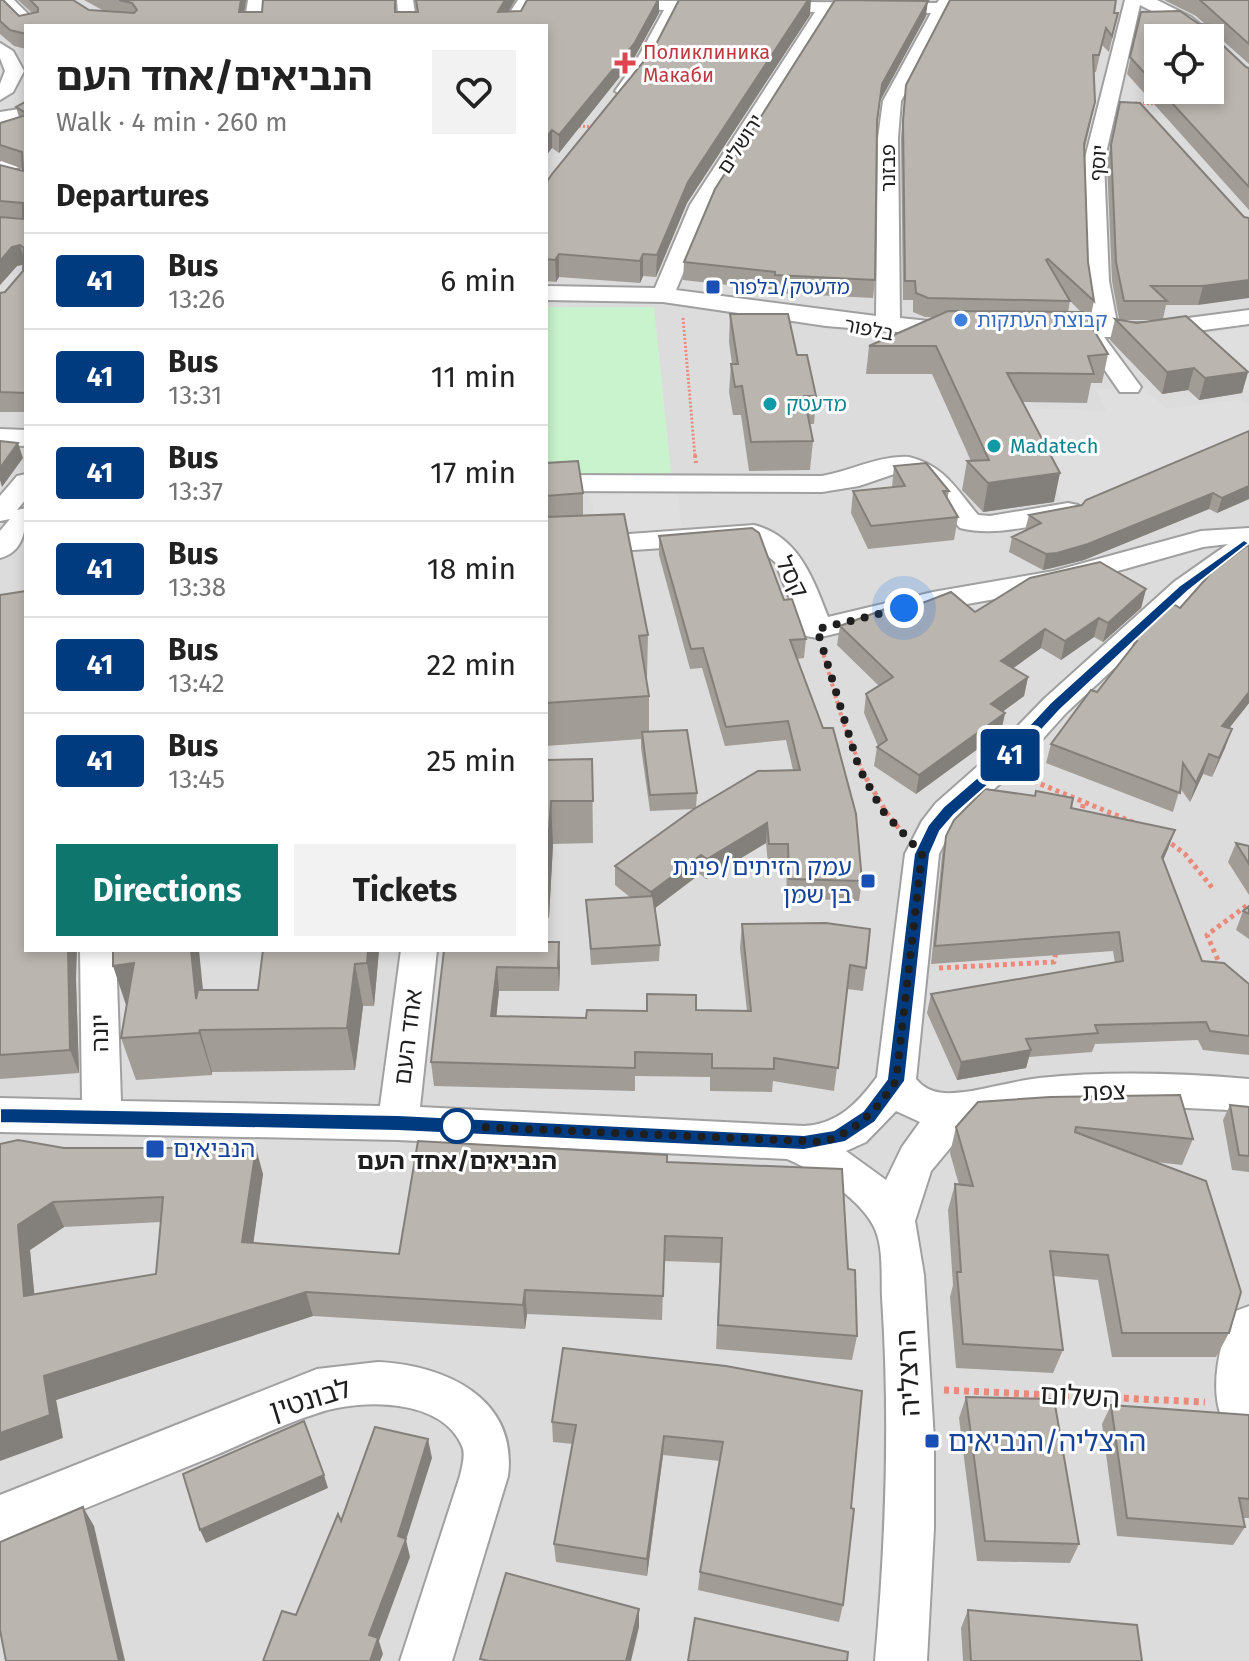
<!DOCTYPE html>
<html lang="en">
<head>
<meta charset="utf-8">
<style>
  :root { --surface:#fff; --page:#f2f2f2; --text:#222; --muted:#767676; --line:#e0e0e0; --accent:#0f766e }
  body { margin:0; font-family:"Fira Sans","Noto Sans Hebrew",sans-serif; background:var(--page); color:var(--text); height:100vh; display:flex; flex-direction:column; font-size:30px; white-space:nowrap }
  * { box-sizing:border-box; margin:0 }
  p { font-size:26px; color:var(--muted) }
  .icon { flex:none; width:44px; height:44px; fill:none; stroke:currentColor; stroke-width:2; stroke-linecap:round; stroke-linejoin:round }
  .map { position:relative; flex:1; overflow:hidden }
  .panel { position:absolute; left:24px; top:24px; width:524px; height:928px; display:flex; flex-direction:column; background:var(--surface); border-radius:0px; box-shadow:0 4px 12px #0003 }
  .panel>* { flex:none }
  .badge { padding:0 16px; border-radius:6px; font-size:28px; line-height:52px }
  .controls { position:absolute; left:1144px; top:24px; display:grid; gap:16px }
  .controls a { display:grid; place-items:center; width:80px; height:80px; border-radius:0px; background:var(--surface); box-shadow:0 4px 12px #0003; font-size:40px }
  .you { position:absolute; width:40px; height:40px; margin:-20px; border:6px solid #fff; border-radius:50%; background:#1a73e8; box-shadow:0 0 0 12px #1a73e833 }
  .map>.badge { position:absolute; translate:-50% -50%; box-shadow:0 0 0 4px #fff }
  h2 { padding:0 32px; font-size:30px; line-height:72px }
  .round { display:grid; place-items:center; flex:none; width:84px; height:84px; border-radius:0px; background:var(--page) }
  .head { display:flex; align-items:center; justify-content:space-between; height:136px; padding:0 32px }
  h1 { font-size:38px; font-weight:700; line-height:60px }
  .cta { display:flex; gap:16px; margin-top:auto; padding:16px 32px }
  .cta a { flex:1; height:92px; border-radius:0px; background:var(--accent); color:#fff; font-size:32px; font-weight:700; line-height:92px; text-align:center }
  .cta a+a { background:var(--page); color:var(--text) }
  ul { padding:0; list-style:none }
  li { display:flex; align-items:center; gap:24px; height:96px; padding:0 32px; border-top:2px solid var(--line) }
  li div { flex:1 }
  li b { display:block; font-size:30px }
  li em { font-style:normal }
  li .badge { min-width:88px; font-weight:700; text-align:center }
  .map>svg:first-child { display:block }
  .residential { fill:#dddcdc; fill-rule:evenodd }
  .park { fill:#c8f3cd }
  .parking { fill:#dfdfdf }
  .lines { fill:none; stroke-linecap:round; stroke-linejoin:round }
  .minor-casing { stroke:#a0a0a0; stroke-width:4 }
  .path-far3 { stroke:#ea8a7b; stroke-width:3; stroke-dasharray:2 2; stroke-linecap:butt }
  .path-far2 { stroke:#ea8a7b; stroke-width:4; stroke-dasharray:3 3; stroke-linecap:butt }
  .path-far1 { stroke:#ea8a7b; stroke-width:5; stroke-dasharray:4 4; stroke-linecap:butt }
  .path { stroke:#ea8a7b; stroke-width:7; stroke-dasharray:5 5; stroke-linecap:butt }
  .minor { fill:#fff; fill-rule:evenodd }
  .wall { fill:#a19c96; fill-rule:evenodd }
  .shaded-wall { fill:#837f7a }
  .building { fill:#bbb5af; stroke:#837f7a; stroke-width:2; fill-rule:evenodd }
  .line { fill:#003b80; stroke:#fff; stroke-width:2 }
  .walk { stroke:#1f1f1f; stroke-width:8; stroke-dasharray:0 14.4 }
  .health-dot { fill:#e0444e; stroke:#fff; stroke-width:3 }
  .transit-dot { fill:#1a4fb4; stroke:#fff; stroke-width:3 }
  .shop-dot { fill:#3f7fe0; stroke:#fff; stroke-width:3 }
  .culture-dot { fill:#0f9aa8; stroke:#fff; stroke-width:3 }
  .stop-dot { fill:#fff; stroke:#003b80; stroke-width:4 }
  .labels { text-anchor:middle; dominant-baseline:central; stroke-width:6; stroke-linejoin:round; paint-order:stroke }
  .far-health-label { font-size:20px; fill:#be3a42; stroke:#fff; text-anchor:start }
  .far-street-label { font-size:20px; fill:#1f1f1f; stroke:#fff }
  .far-transit-label { font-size:20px; fill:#164399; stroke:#fff; text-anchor:start }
  .far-shop-label { font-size:20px; fill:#366cbe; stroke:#fff; text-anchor:start }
  .far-culture-label { font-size:20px; fill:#0d838f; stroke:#fff; text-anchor:start }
  .street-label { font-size:24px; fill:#1f1f1f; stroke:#fff }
  .transit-label { font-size:24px; fill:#164399; stroke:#fff; text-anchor:end }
  .stop-label { font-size:24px; font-weight:bold; fill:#1f1f1f; stroke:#fff }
  .near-street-label { font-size:28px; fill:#1f1f1f; stroke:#fff }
  .near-transit-label { font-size:28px; fill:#164399; stroke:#fff; text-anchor:start }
</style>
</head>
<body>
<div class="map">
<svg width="1249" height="1661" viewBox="0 0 1249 1661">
  <rect width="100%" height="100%" fill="#eeece6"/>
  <!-- residential -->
  <path class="residential" d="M0,0H1249V1661H0ZM26,26H546V950H26ZM1158,38H1210V90H1158Z"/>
  <!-- park -->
  <path class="park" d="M546,307H654L671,473L546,475Z"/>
  <!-- parking -->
  <path class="parking" d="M1249,327V393L1187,337Z
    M1140,386L1168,409L1240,399L1249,404V431L1068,511L1016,408L1106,411L1096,390Z
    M677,485L682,530L598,531L589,487Z"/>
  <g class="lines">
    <!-- minor casing -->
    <g class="minor-casing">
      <path id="minor" d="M0,0H14L40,26H26L25,30L0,5Z
        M248,0H264L262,26H244Z
        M397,0H413L417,26H399Z
        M518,0H534L519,26H501Z
        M541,0L937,3L939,0H955L901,101L898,138L900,318L967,325L971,330L967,335L959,337L826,326L663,302L546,300V286L655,288L690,205L815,12L680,10L653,64L631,95L624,97L615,91L635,63L664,10L549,5ZM832,12L931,13L883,101L878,138L876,316L676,290L712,205Z
        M1125,0H1157L1191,17L1217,38L1210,43V38H1197L1179,25L1140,5L1104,162L1109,281L1117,323H1150L1249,310V324L1152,337H1104L1141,387L1138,392H1120L1082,337L1040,335L1036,330L1040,325L1093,323L1087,281L1084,162Z
        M0,43L13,51L24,71L13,92L0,100V84L5,71L0,58Z
        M26,108V120L0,124V112Z
        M26,153V165L0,173V161Z
        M0,429L26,430V446L0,445Z
        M909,457C945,466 956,489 978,515L990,516L1068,503L1078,505L1082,511L1078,517L1068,519C1033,525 996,537 960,528C942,509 930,474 900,472L859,486L822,492L546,491V475L822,476C851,471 880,455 909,457Z
        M26,474V499L17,510L26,508C26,529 24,552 0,558V531L10,519L0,521V496L17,476Z
        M754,525C798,536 813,578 828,617L933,592L1054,571L1201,531L1249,528V556L1194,594L1066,713L1011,774L960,819L949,834L939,854L916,1079C931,1097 951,1094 972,1091C994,1087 1016,1081 1039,1078C1108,1071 1180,1073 1249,1079V1111L1146,1106L1028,1112L970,1124L931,1171L915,1221L924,1275L934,1440V1528L927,1661H875C886,1539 890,1419 882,1297C881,1276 884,1244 873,1225C857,1196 817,1172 787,1159L398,1140L0,1132V1098L82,1100L80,950H116L121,1101L380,1106L401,950H437L420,1107L804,1126C838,1124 858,1103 877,1077L905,854L922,821L936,803L987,758L1044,699L1174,582L1228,544L1203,547L1057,588L933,610L817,638L806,636L802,629L775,562L750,542L546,556V540ZM896,1111L920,1122L902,1147L886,1180L846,1151L866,1142Z
        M1249,1306V1426L1222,1418C1209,1388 1220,1341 1233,1312Z
        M378,1362C445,1365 518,1398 508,1476L452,1661H400L460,1476C462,1467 466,1454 462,1446C441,1397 359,1399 318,1413C283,1424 249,1441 216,1455C144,1484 72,1514 0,1543V1495L317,1369Z"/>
    </g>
    <!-- path-far3 -->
    <path class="path-far3" d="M1135,103L1160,104
      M575,126L597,127
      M683,318L695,457"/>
    <!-- path-far2 -->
    <path class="path-far2" d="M695,455L696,463
      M822,649L843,722L863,773"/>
    <!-- path-far1 -->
    <path class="path-far1" d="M862,771L886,812L902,832
      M1026,778L1135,823
      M1081,816L1084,801
      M1165,839L1185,854L1214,890
      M1221,967L1207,935L1249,904
      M939,968L1054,962L1056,952"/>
    <!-- path -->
    <path class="path" d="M944,1390L1205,1402"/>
    <!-- minor -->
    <use href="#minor" class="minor"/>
  </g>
  <!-- wall -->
  <path class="wall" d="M0,0L19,16L32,13L18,0H73L89,10L104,11L84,0H246L244,12H417L415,0H515L508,12L521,11L527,0H659V13L633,60L559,153L552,148L546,26H26V49L14,46L0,34Z
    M1164,0H1249V64L1211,30L1212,35L1246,67L1249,68V210L1127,74L1141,12L1205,24L1196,16ZM1158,38L1210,90H1158Z
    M1114,13H1118L1109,52L1102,45L1096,72H1094L1095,102L1085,148L1088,262L1094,301L1090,320L1086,316L1108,354L1102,383H1091L1087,403L1023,402L1054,502L983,512L962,490L967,461H971L932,374H866L869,346L934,317H925L913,312V300H903L901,138L906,85ZM1070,301L1081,312H1068Z
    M810,15L687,203L656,277L643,276L640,283L559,277L556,282L546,281V183L653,50Z
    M926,16L880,101L877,125L875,280L873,298L774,293V290L683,280L684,262Z
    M26,102V412H0V293L5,292L23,271V265L17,266L0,285V165L23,171V169L1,161L0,162V123L19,117L16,107Z
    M1120,102L1244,217L1198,305H1166L1163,319L1248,372L1242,393L1199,400L1188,390L1162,394L1110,340L1115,319H1119L1112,281L1107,162ZM1123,320H1156L1137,323Z
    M730,314L797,355L816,396L814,424H809L813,441L810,470L749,471L741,415H733L729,392L731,364H732L729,342Z
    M1249,431V499L1217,513L1209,509L1084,560L1053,568L1043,570L1009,552L1012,537L1025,530L1029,515L1082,505Z
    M546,463L583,493V516L648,635L647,678H646L649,696V731L697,793L696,808L793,770L786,740L725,746L702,668L690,669L659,555V536L784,600L806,639L804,658L797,659L862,881L859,901L787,898L786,864H768L766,843L706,879L700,874L655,908L660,945L659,961L591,965L586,900L631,898L615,885V866L694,809L650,811L641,748V739L546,746Z
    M894,466L949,491L947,499L958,517L954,540L868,549L851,513L853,491L892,487Z
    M1249,544V703L1229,728L1225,748L1212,777L1203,774L1190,802L1180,788L1173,812L1046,763L1051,744L1097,692L1132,647L1134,639L1180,608Z
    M1146,589L1141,608L1103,642L1094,637L1061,660L1041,648L1013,668L1028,677L1024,696L1003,711L1005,713L1001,732L916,794L874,766L877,747L878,746L864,713L866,694L879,686L837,645L840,626L894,614L975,612Z
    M0,595L26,950L76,980L79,1073L0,1079Z
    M592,759L593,843L553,844L549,918H546V760Z
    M1071,808L1175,830L1163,860L1202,961L1249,984V1055L1203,1050L1198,1040L1095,1044L1092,1052L1029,1057L1026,1068L957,1080L927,1013L931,994L1115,963L1113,951L931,964L942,855L946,836Z
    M1236,843L1249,846V895L1228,862Z
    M1249,906V939L1236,930L1243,911Z
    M742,924L866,968L863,991L847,989L834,1091L773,1081L772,1092L710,1091V1077L635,1076V1091L434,1086L431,1062L444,950L560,966L559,991H499L496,1016L586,1018L647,1011H747L740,948Z
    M379,950L374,1006H363L355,1070L212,1072V1075L136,1080L121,1038L203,990H258Z
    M978,1102L1193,1139L1182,1165L1156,1162L1229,1333L1216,1357H1112L1098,1280L1053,1276L1063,1350L1053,1373L956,1368L950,1297L953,1285L948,1210L955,1184L959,1185L950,1153L956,1127Z
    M1230,1105L1249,1107V1172L1232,1170L1223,1120Z
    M0,1144L64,1148L263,1174L253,1243L399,1254L667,1162L848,1269L857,1336L852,1360L716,1349L720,1263L664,1261L662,1320L527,1314L525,1329L313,1316L56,1400L63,1438ZM161,1222L156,1274L34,1294L30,1250L64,1227Z
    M563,1348L851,1508L843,1605L839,1622L698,1590L700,1572L720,1461L663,1455L647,1576L556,1562L554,1544L573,1444L553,1442L552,1422Z
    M966,1397L1079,1544L1070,1563L977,1561L959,1418Z
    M1111,1405L1249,1415V1518H1243L1245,1527L1233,1545L1117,1536L1102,1424Z
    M968,1610L1142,1661H963L961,1628Z"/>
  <!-- shaded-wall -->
  <path class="shaded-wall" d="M241,0H246L242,26L239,12Z
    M505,0H515L500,26L498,12Z
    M658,0H659V13L633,60L559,153V135Z
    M808,0H811L810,15L687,203L656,277L657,255L688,182Z
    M928,1L926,16L880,101L882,84Z
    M552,130V148L546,156V137Z
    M20,245L25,264L17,266L0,285V261L12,247Z
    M559,254V277L556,282L555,260Z
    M643,254V276L640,283V261Z
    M1249,280V298L1198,305L1203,286Z
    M1194,368L1188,390L1162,394L1167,372Z
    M1248,372L1242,393L1199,400L1205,378Z
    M18,443L23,458L2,487L0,480V468Z
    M1060,473L1054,502L983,512L988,483Z
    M1249,486V499L1217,513L1222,498Z
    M1213,493L1209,509L1084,560L1043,570L1046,554Z
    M1146,589L1141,608L1103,642L1108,623Z
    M1099,618L1094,637L1061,660L1065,641Z
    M1045,629L1041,648L997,680L1001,661Z
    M1028,677L1024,696L987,723L991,704Z
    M1249,692V703L1216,745L1222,726Z
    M1005,713L1001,732L916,794L919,775Z
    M1232,729L1225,748L1212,777L1219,758Z
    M1209,754L1203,774L1190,802L1196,783Z
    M551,801L553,844L549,918L547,875Z
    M767,823L766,843L706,879L707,859Z
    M1175,830L1168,849L1156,876L1162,857Z
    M701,855L700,874L650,912L651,892Z
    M559,942L560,966L559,991L558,968Z
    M68,950H77L76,980L79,1073L70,1050Z
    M191,950H199L207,1030L196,999Z
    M368,950H379L374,1006L367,963Z
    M134,963L127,1008L113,966Z
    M355,964L363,1006L355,1070L347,1028Z
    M497,967L499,991L494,1040L491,1016Z
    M200,1030L212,1072V1075L199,1033Z
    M1031,1050L1026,1068L957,1080L961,1062Z
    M256,1148L263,1174L250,1267L242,1242Z
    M53,1202L64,1227L30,1250L37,1320L24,1296L18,1225Z
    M525,1290L527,1314L525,1329L523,1305Z
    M306,1292L313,1316L56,1400L63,1438L0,1461V1433L44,1376Z
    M664,1436L663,1455L647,1576V1559Z
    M428,1439L432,1458L406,1540L410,1557L379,1641L383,1654L380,1661H370L369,1635L398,1536Z
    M324,1475L328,1488L206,1543L200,1530Z
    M83,1507L94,1526L125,1661H119Z
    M639,1609V1627L631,1661H626Z"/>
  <!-- building -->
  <path class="building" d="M0,0H3L19,16L38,12V8L30,0H73L89,10L134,13L137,10L132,3L119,0H241L239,12H262L263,0H395V12H418L416,0H505L498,12L521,11L527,0H658L634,44L559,135L552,130L546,137V26H26V34L10,30L0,21Z
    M679,0H808L688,182L657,255L643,254L640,261L559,254L555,260L546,259V183L552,174L653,50Z
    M835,0L928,1L882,84L877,121L875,280L775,275V272L684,262L715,189Z
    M950,0H1116L1114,13H1118L1112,36L1106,28L1099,55H1093L1095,102L1084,144L1088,262L1094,301L1048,259L1046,260L1070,301L928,298L916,293L915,281H905L903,121L906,85Z
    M1199,0H1249V44L1200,0Z
    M1180,11L1199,24L1211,25L1212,35L1246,67L1249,68V187L1160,90H1210V38H1158V88L1130,57L1141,12Z
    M25,102H26V113L16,107Z
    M1120,102L1140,103L1244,217L1249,218V280L1203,286H1151L1167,301H1124L1116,262L1111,145Z
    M26,115V393L0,392V293L5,292L23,271L24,248L20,245L12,247L0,261V217L23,219V203L0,201V165L23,171L22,152L0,145V123Z
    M948,311L1083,312L1108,354L1088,356L1094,374L1007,373L1060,473L988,483L967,461L989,460L936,346H869Z
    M730,314H788L797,355H807L816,396H804L813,441L751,442L742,386L735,387L731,364H738Z
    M1186,316L1248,372L1205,378L1194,368L1167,372L1115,319L1137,323Z
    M1249,431V486L1222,498L1213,493L1088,544L1057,553L1046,554L1012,537L1041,523L1029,515L1082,505L1086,500Z
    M0,441L18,443L0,468Z
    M578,461L583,493L546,496V463Z
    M926,463L949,491H943L958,517L871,526L853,491L905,486L894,466Z
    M624,514L648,635L639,636L649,696L546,703V517Z
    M752,528L759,533L784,600L792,599L806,639L790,640L823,728H833L856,814L862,881L789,879L788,844H769L767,823L707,859L701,855L651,892L615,866L694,809L758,771L800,770L788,721L726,727L703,648L691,649L659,536Z
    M1249,544V692L1222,726L1232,729L1219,758L1209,754L1196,783L1183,763L1180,793L1051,744L1091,690L1097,692L1137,641L1134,639L1173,604L1180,608L1211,573Z
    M1100,562L1146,589L1108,623L1099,618L1065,641L1045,629L1001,661L1028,677L991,704L1005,713L919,775L877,747L887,740L866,694L893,677L840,626L888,608L894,614L951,592L975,612L1030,578Z
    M26,591V950H68L70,1050L0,1055V595Z
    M687,730L697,793L650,795L642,732Z
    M592,759L593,801H551L546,875V760Z
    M985,789L1035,796L1036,791L1073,798L1071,808L1175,830L1162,857L1202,961L1224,963L1249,984V1036L1210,1031L1206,1022L1095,1025L1098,1033L1026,1039L1031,1050L961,1062L931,994L1123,961L1119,932L935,946L946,836L954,820Z
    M1236,843L1249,846V864Z
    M653,896L660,945L591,949L586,900Z
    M1249,906V914L1243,911Z
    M826,923L870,929L866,968L850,965L838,1068L774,1058V1069L712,1068V1054L635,1052V1068L431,1062L444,950H546V942H559L558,968L497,967L491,1016L586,1018L587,1010L647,1011V994L696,995V1010L751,1011L742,924Z
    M113,950H191L196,999L198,990H258L263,950H368L367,963L355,964L347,1028L200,1030L199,1033L121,1038L134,963L113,966Z
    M1180,1095L1193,1139L1076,1127L1075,1132L1206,1181L1241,1292L1229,1333H1122L1108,1255L1050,1251L1063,1350L963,1344L957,1272H961L955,1184L973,1186L956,1127L978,1102L1050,1097Z
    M1230,1105L1249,1107V1156L1239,1155Z
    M18,1140L64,1148H256L242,1242L399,1254L418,1141L667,1155V1162L842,1169L848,1269L855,1270L857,1336L718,1325L722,1238L665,1236L663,1296L525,1290L523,1305L306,1292L44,1376L50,1415L0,1433V1144ZM163,1197L156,1274L24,1296L18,1225L53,1202Z
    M563,1348L726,1366L862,1391L851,1508L854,1509L843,1605L700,1572L723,1442L664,1436L647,1559L554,1544L576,1425L552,1422Z
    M966,1397L1054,1399L1079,1544L985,1541Z
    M1111,1405L1249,1415V1499L1239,1498L1245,1527L1127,1518Z
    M304,1421L324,1475L200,1530L183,1474Z
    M375,1427L428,1439L398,1536L406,1539L369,1635L378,1638L370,1661H263L282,1611L296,1615L338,1514L341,1521Z
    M83,1507L119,1661H6L0,1630V1542Z
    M506,1573L639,1609L626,1661H489L480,1659Z
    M968,1610L1137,1625L1142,1661H971Z
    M695,1618L848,1652L847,1661H688Z"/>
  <!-- line -->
  <path class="line" d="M1244,540L1249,543L1188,591L1060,710L1005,770L954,815L940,831L930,854L905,1081L875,1122L845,1142L804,1150L398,1131L0,1123V1108L398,1115L804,1135L834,1130L863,1111L887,1079L914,854L928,825L943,807L994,763L1050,703L1179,586Z"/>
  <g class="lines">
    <!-- walk -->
    <path class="walk" d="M457,1126L823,1142C858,1131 876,1110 896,1081L922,854L882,810L859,768L817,629L904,608"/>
  </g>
  <!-- markers -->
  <path class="health-dot" d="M621 51h8v8h8v8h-8v8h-8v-8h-8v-8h8z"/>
  <g class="transit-dot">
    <rect x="705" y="279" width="16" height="16" rx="4"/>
    <rect x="860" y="873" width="16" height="16" rx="4"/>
    <rect x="145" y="1139" width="20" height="20" rx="4"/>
    <rect x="924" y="1433" width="16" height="16" rx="4"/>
  </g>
  <circle class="shop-dot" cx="961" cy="320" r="8"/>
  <g class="culture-dot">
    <circle cx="770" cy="404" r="8"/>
    <circle cx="994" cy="446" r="8"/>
  </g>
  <circle class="stop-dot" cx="457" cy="1126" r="16"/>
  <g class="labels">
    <!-- far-health labels -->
    <g class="far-health-label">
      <text x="643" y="52">Поликлиника<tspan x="643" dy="23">Макаби</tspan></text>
    </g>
    <!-- far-street labels -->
    <g class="far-street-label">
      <text transform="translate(740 144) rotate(-57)">ירושלים</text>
      <text transform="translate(1098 163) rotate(-85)">יוסף</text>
      <text transform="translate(888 168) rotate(-90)">פבזנר</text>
      <text transform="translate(869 329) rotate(11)">בלפור</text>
    </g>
    <!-- far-transit labels -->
    <g class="far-transit-label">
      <text x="729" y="287">מדעטק/בלפור</text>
    </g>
    <!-- far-shop labels -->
    <g class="far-shop-label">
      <text x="977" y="320">קבוצת העתקות</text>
    </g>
    <!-- far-culture labels -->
    <g class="far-culture-label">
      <text x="786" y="404">מדעטק</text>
      <text x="1010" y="446">Madatech</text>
    </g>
    <!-- street labels -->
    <g class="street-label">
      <text transform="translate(792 577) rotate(63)">קסל</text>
      <text transform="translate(100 1033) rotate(-91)">יונה</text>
      <text transform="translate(408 1037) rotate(-83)">אחד העם</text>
      <text transform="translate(1104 1092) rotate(-2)">צפת</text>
    </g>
    <!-- transit labels -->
    <g class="transit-label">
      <text x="852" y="867">עמק הזיתים/פינת<tspan x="852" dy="28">בן שמן</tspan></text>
      <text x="173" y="1149" text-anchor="start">הנביאים</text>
    </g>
    <!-- stop labels -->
    <g class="stop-label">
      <text x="457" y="1161">הנביאים/אחד העם</text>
    </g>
    <!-- near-street labels -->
    <g class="near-street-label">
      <text transform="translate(908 1373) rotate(-93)">הרצליה</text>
      <text transform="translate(1080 1396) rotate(3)">השלום</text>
      <text transform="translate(310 1399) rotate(-17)">לבונטין</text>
    </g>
    <!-- near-transit labels -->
    <g class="near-transit-label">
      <text x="948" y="1441">הרצליה/הנביאים</text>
    </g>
  </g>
</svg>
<div class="controls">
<a><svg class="icon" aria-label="locate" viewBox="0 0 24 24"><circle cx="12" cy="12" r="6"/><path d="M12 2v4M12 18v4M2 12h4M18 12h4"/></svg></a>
</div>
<div class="you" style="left:904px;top:608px"></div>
<b class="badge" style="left:1010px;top:755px;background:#003b80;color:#fff">41</b>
<section class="panel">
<div class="head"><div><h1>הנביאים/אחד העם</h1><p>Walk · 4 min · 260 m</p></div><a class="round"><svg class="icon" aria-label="heart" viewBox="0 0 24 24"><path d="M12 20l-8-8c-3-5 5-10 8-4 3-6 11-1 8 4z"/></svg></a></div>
<h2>Departures</h2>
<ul>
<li><span class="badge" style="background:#003b80;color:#fff">41</span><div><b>Bus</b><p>13:26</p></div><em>6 min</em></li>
<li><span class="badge" style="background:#003b80;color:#fff">41</span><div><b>Bus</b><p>13:31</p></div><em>11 min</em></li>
<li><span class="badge" style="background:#003b80;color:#fff">41</span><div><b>Bus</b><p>13:37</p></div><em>17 min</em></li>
<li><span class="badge" style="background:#003b80;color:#fff">41</span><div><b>Bus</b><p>13:38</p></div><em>18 min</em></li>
<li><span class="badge" style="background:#003b80;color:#fff">41</span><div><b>Bus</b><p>13:42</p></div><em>22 min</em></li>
<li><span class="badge" style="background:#003b80;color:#fff">41</span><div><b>Bus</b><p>13:45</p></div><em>25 min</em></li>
</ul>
<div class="cta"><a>Directions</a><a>Tickets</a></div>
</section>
</div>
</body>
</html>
